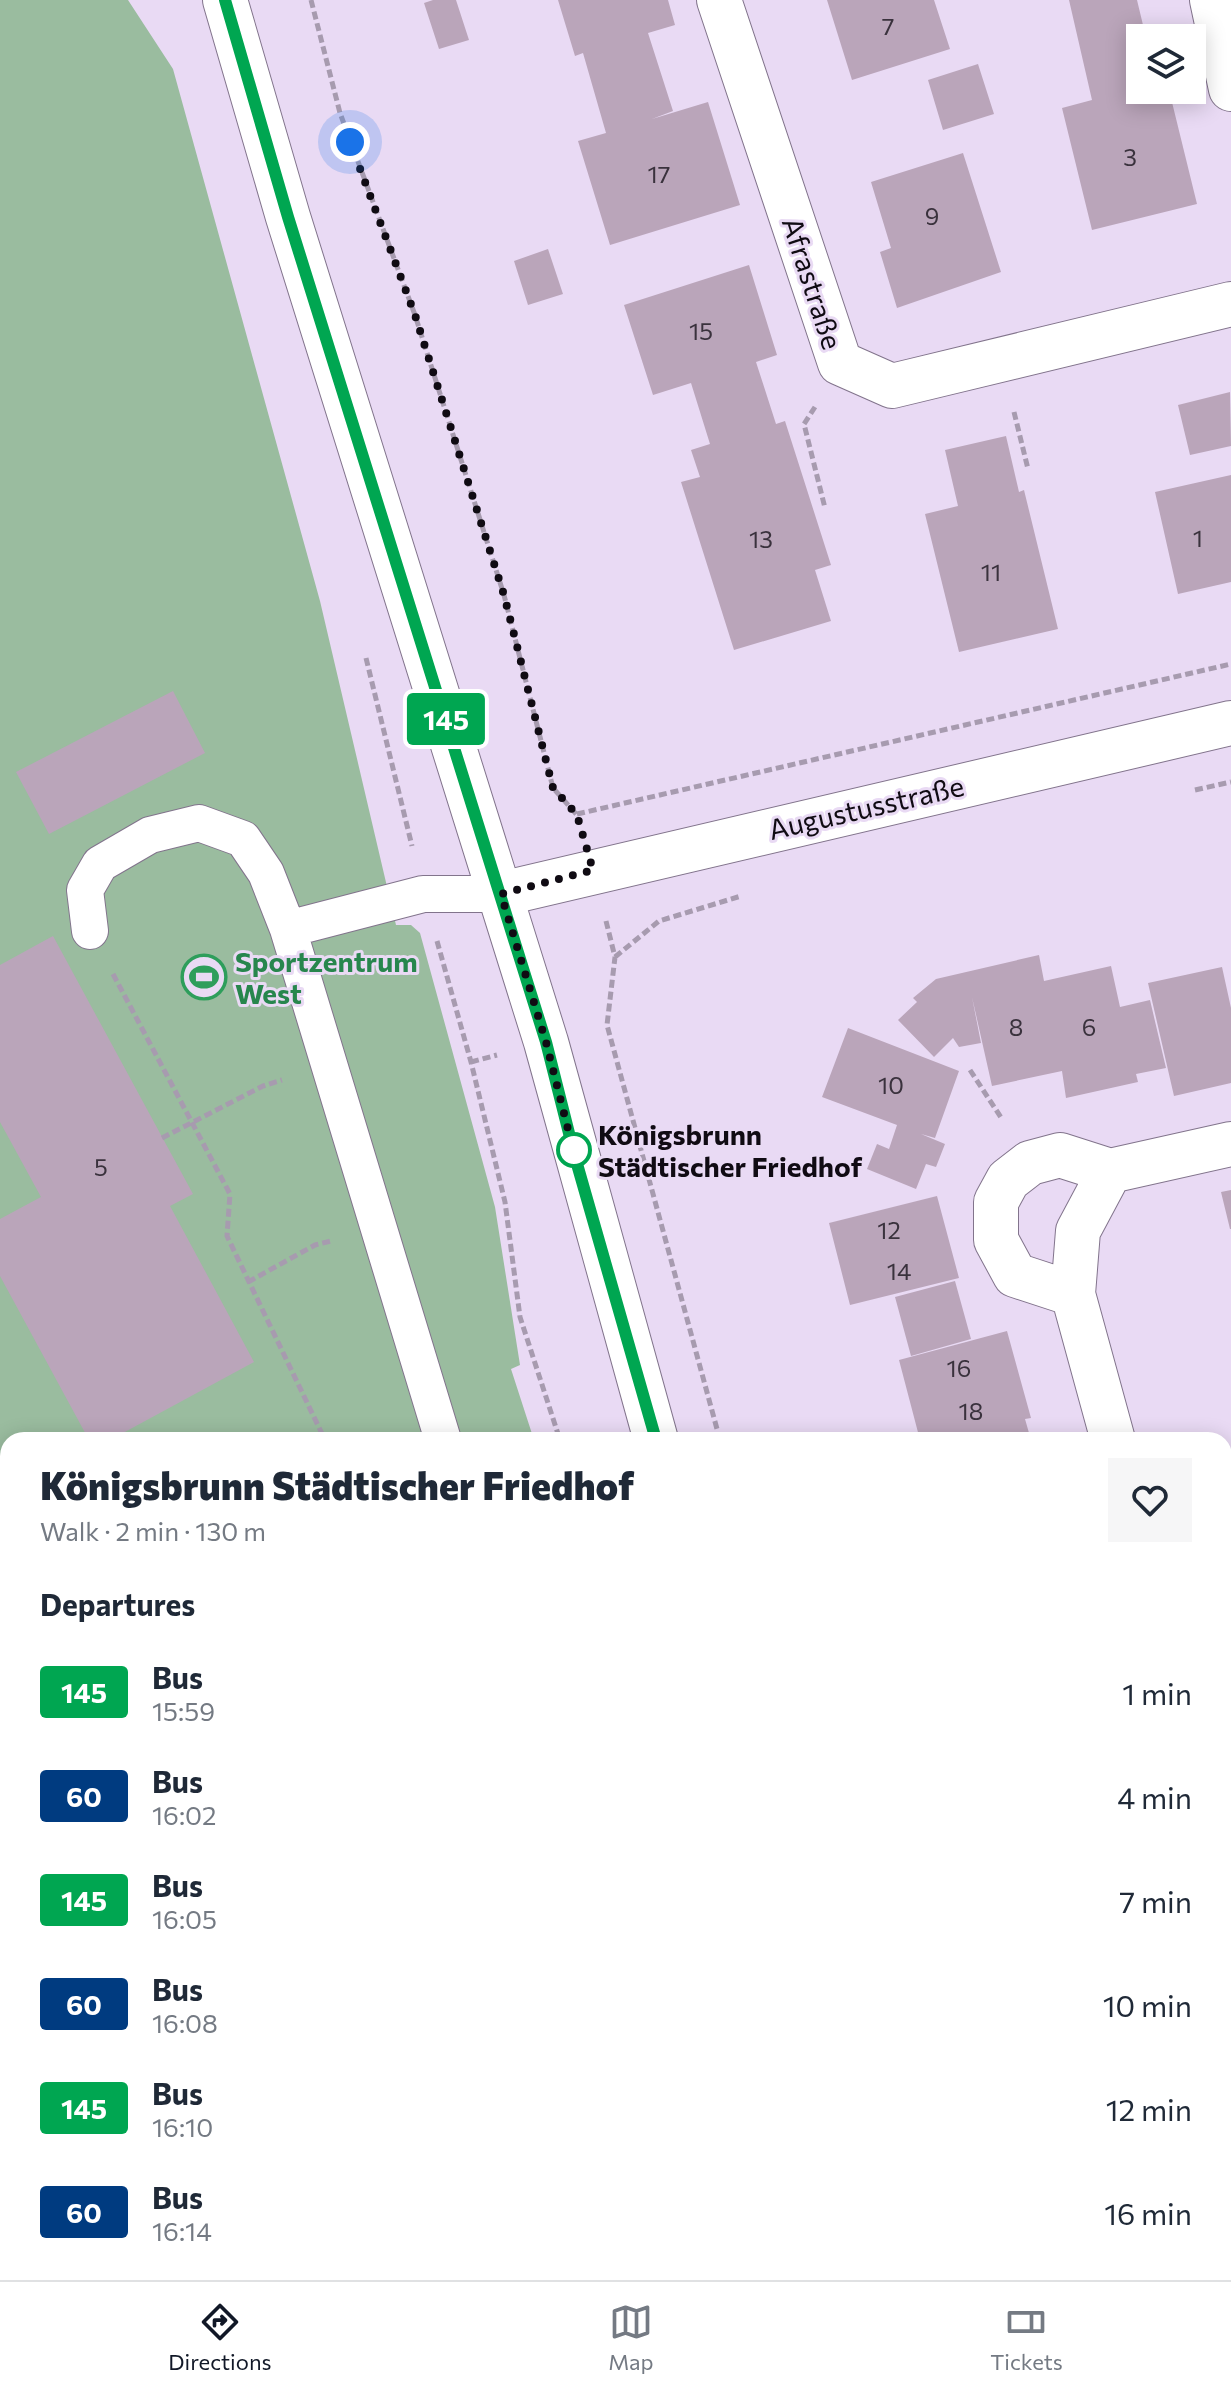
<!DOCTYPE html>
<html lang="en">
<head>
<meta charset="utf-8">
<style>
  :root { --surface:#fff; --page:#f6f6f7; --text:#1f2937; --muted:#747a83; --line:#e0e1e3; --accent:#111827 }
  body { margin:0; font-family:Commissioner,sans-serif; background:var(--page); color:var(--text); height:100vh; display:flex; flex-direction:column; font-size:30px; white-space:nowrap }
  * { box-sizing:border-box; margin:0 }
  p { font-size:26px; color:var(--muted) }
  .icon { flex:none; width:44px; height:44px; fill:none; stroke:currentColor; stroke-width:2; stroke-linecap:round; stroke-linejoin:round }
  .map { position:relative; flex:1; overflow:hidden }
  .details { position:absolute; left:0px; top:1432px; width:1232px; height:848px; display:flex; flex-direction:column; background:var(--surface); border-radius:24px 24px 0 0; box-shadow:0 4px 20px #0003 }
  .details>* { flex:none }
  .badge { padding:0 16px; border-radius:6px; font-size:28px; line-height:52px }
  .fabs { position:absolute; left:1126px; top:24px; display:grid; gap:16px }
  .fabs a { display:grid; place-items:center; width:80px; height:80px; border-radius:0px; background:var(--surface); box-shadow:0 4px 20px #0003; font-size:40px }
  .you { position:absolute; width:40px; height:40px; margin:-20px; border:6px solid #fff; border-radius:50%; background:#1a73e8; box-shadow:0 0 0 12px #1a73e833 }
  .map>.badge { position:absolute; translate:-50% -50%; box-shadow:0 0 0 4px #fff }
  h2 { padding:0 40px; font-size:30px; line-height:72px }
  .round { display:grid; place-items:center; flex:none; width:84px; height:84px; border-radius:0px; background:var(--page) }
  .overview { display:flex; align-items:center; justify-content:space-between; height:136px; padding:0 40px }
  h1 { font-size:38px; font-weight:800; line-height:60px }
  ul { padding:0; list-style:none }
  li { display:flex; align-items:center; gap:24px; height:104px; padding:0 40px }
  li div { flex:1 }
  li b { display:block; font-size:30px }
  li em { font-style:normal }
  li .badge { min-width:88px; font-weight:700; text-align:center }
  .dock { display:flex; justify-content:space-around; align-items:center; height:112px; border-top:2px solid var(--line); background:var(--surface); font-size:22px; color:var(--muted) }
  .dock a { display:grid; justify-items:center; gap:4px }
  .dock .selected { color:var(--accent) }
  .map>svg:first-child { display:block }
  .green { fill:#9abc9f }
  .building { fill:#baa5ba }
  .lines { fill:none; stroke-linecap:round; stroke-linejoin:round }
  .service-casing { stroke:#82748c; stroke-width:38 }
  .minor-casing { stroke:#82748c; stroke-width:46 }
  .tertiary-casing { stroke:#82748c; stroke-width:46 }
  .path { stroke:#a79baf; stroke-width:5; stroke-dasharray:8 4; stroke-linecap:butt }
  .service { stroke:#fff; stroke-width:36 }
  .minor { stroke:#fff; stroke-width:44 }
  .tertiary { stroke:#fff; stroke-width:44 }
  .line-casing { stroke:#fff; stroke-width:18 }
  .line { stroke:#00a651; stroke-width:12 }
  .walk { stroke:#100b13; stroke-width:8; stroke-dasharray:0 14.4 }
  .stop-dot { fill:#fff; stroke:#00a651; stroke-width:4 }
  .labels { text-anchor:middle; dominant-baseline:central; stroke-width:6; stroke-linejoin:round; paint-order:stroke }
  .number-label { font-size:24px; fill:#3a323d }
  .street-label { font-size:28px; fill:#100b13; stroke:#e9daf4 }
  .leisure-label { font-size:28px; font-weight:bold; fill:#27864d; stroke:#e9daf4; text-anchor:start }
  .stop-label { font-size:28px; font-weight:bold; fill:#100b13; stroke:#e9daf4; text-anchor:start }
</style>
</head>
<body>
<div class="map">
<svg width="1231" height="2280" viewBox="0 0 1231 2280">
  <rect width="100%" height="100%" fill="#e9daf4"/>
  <!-- green -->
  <path class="green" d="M0,0H128L173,69L320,601L396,925H411L420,933L495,1207L520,1365L511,1369L534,1440H8V2272H167L136,2280H0Z
    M493,2272H832L834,2280H494Z"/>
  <!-- building -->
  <path class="building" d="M433,0H456L469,40L439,49L424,3Z
    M558,0H668L675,25L648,33L673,111L652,119L708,102L740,205L610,245L578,141L606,133L583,53L575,56Z
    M827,0H934L950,49L852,80Z
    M1069,0H1137L1143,25L1149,24L1152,38H1140V90H1169L1197,204L1092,230L1062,108L1092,100Z
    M978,64L994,114L943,130L928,80Z
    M963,153L1001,272L897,308L880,252L891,248L871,182Z
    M548,249L563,294L528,305L514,261Z
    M749,265L777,355L756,362L776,424L785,421L831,565L815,570L831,621L734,650L681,482L700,477L691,450L710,444L691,383L653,395L624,305Z
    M1230,392L1231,446L1190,455L1178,405Z
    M1006,436L1019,492L1024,490L1058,629L959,652L925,514L958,506L945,450Z
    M1231,475V582L1178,594L1155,492Z
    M173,691L205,753L49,834L16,772Z
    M53,936L193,1194L170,1206L254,1362L110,1440H89L0,1276V1219L41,1197L0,1122V965Z
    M1039,955L1044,981L1111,966L1120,1007L1150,1000L1166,1068L1136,1074L1138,1082L1066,1098L1062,1071L992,1086L972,997L981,1043L959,1047L953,1038L934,1057L898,1020L917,1002L913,998L936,979Z
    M1222,967L1231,1008V1083L1174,1096L1148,983Z
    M848,1028L959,1071L935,1138L921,1134L945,1144L936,1167L926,1164L916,1189L867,1169L877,1144L889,1149L897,1125L822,1097Z
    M1231,1190V1229H1230L1221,1192Z
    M937,1196L959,1278L850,1305L829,1223Z
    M955,1281L971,1339L911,1356L895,1297Z
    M1007,1331L1031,1418L1025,1419L1031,1440H970L968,1435L948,1440H920L899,1360Z
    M1231,2001V2054L1224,2056V2003Z
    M1231,2056V2178L1224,2180V2057Z"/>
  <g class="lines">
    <!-- service casing -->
    <g class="service-casing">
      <path id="service" d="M288,929L423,894H501
        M90,931L85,890L100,864L150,835L199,823L243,839L266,873L288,929L443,1440"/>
    </g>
    <!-- minor casing -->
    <g class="minor-casing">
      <path id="minor" d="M719,0L840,363L892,386L1231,304
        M1212,0L1231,89
        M501,894L1231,723
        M1110,1171L1231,1144
        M1073,1294L1015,1275L996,1240V1202L1008,1180L1030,1163L1060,1155L1110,1171L1078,1231L1073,1294L1113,1440
        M1224,1845L1228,1858L1231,1857
        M140,2280L171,2272"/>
    </g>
    <!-- tertiary casing -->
    <g class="tertiary-casing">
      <path id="tertiary" d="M225,0L288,217L546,1042L656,1440
        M896,2272L898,2280"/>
    </g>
    <!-- path -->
    <path class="path" d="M311,0L340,113L415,315L504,595L553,788L577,815L579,823
      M815,407L804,424L825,508
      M1014,412L1028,469
      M366,658L412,846
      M1195,790L1231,782
      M577,814L1231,664
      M606,921L615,957L607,1025L720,1440
      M437,941L471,1062L505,1202L520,1317L560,1440
      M615,957L659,921L741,896
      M113,974L230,1194L227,1236L325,1440
      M471,1062L497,1055
      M970,1070L1002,1119
      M162,1138L263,1086L282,1080
      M248,1282L315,1245L331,1241
      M837,2272L839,2280
      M966,2272L968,2280"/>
    <!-- service -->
    <use href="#service" class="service"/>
    <!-- minor -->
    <use href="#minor" class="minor"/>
    <!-- tertiary -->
    <use href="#tertiary" class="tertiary"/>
  </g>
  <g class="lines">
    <!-- line casing -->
    <g class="line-casing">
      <path id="line" d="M225,0L288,217L546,1042L575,1157L656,1440"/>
    </g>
    <!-- line -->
    <use href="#line" class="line"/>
    <!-- walk -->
    <path class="walk" d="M350,142L415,315L504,595L553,788L577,815L593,870L501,894L546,1042L575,1157L574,1150"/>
  </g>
  <!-- icons -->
  <defs>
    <g id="stadium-ring" transform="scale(2.3)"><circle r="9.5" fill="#e9daf4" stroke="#2e9e5b" stroke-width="1.5"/><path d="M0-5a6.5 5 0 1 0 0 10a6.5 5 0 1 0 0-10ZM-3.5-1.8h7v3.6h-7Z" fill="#2e9e5b"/></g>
  </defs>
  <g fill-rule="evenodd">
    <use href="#stadium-ring" x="204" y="977"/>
  </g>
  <!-- markers -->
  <circle class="stop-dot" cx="574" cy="1150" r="16"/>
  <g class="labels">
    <!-- number labels -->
    <g class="number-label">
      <text x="888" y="25">7</text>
      <text x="1130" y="156">3</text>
      <text x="659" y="173">17</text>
      <text x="932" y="215">9</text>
      <text x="701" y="330">15</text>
      <text x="1198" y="537">1</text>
      <text x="761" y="538">13</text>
      <text x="991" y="571">11</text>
      <text x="1016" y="1026">8</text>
      <text x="1089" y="1026">6</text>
      <text x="891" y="1084">10</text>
      <text x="101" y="1166">5</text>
      <text x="889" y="1229">12</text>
      <text x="899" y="1270">14</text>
      <text x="959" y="1367">16</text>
      <text x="971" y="1410">18</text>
    </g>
    <!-- street labels -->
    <g class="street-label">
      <text transform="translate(813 283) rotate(72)">Afrastraße</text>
      <text transform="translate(866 807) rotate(-13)">Augustusstraße</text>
    </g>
    <!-- leisure labels -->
    <g class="leisure-label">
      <text x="235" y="961">Sportzentrum<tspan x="235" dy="32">West</tspan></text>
    </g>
    <!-- stop labels -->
    <g class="stop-label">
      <text x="598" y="1134">Königsbrunn<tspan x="598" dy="32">Städtischer Friedhof</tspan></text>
    </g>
  </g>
</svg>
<div class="fabs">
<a><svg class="icon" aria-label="layers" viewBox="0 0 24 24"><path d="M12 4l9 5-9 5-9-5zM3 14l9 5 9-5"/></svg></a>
</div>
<div class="you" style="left:350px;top:142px"></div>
<b class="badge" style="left:446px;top:719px;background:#00a651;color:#fff">145</b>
<section class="details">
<div class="overview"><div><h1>Königsbrunn Städtischer Friedhof</h1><p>Walk · 2 min · 130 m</p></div><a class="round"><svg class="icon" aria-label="heart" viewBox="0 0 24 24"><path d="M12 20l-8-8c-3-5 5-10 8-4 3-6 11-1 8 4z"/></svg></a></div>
<h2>Departures</h2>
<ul>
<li><span class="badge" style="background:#00a651;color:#fff">145</span><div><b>Bus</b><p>15:59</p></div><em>1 min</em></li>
<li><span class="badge" style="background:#003b80;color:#fff">60</span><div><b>Bus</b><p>16:02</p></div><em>4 min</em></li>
<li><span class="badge" style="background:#00a651;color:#fff">145</span><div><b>Bus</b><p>16:05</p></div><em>7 min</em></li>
<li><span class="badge" style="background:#003b80;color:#fff">60</span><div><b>Bus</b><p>16:08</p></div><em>10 min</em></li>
<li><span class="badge" style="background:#00a651;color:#fff">145</span><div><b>Bus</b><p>16:10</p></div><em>12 min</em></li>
<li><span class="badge" style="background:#003b80;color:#fff">60</span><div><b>Bus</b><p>16:14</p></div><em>16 min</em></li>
</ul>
</section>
</div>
<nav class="dock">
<a class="selected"><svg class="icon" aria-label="directions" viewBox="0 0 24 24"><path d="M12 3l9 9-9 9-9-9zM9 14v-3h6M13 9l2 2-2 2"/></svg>Directions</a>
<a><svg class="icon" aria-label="map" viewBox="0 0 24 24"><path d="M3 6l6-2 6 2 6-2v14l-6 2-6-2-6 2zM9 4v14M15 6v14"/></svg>Map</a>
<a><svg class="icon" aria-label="tickets" viewBox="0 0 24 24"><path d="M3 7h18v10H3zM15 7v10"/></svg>Tickets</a>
</nav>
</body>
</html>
